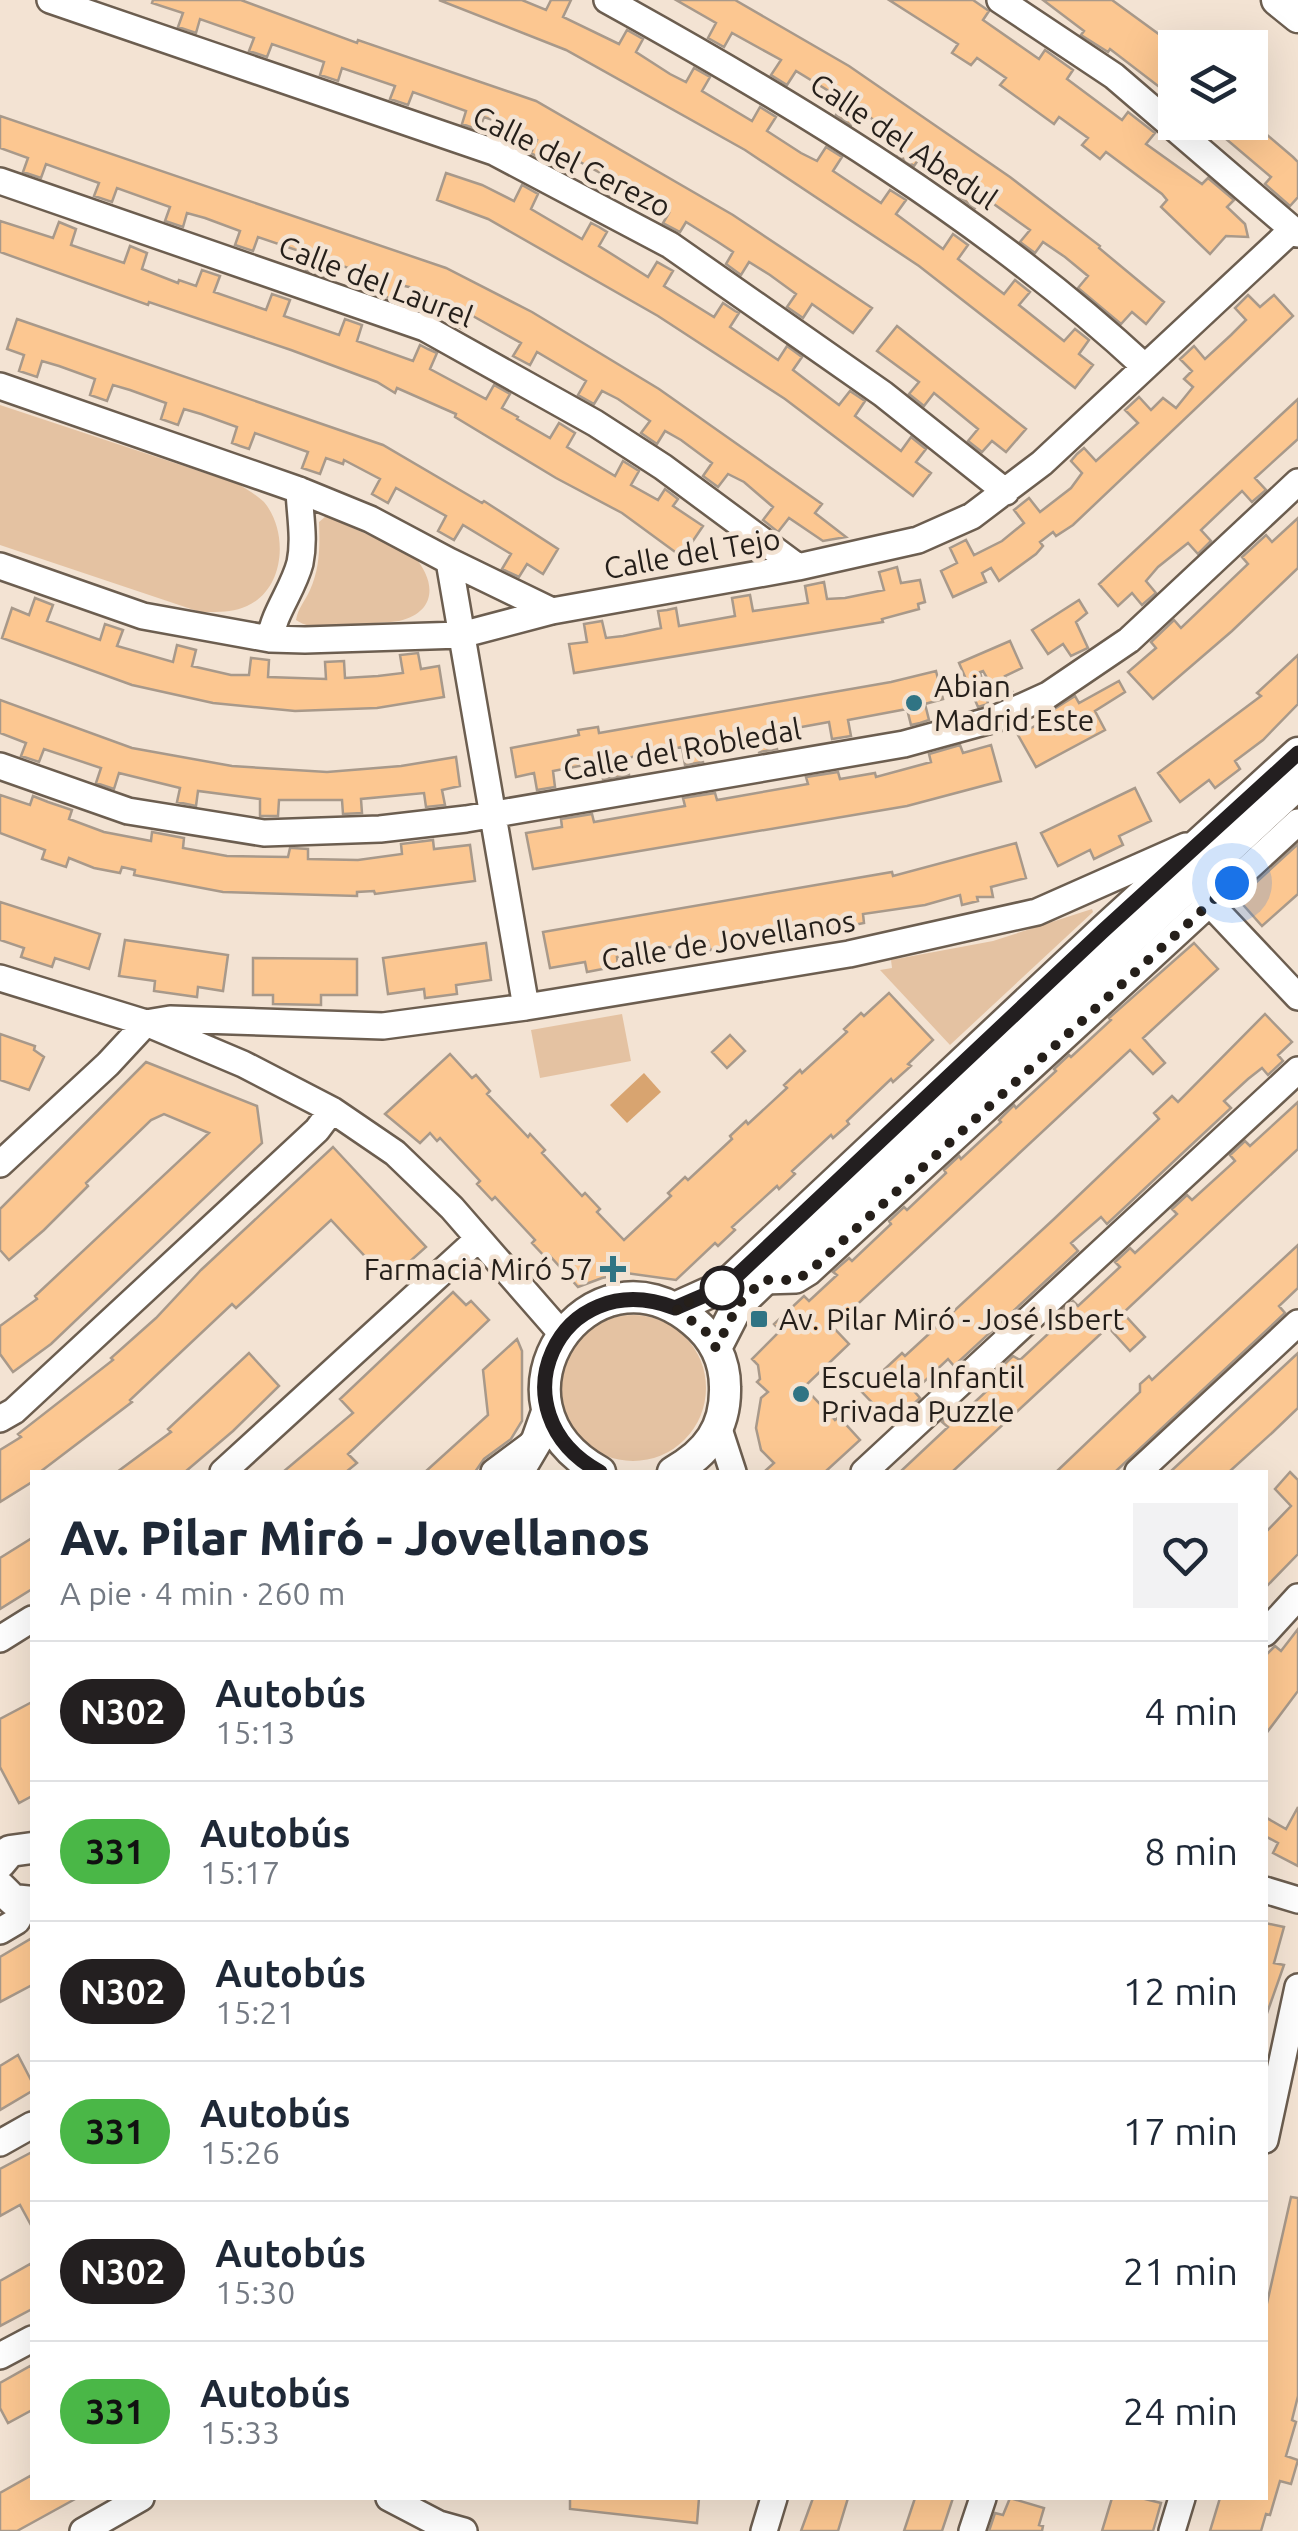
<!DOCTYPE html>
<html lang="es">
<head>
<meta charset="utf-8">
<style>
  :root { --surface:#fff; --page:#f2f2f3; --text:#1f2937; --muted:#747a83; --line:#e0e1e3 }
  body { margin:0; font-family:Ubuntu,sans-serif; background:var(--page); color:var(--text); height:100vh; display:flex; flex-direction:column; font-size:38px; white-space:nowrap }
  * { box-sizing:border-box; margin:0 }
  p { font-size:32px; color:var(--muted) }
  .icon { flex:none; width:55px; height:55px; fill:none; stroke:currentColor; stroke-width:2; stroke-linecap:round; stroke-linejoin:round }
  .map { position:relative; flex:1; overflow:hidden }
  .side { position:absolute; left:30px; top:1470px; width:1238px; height:1030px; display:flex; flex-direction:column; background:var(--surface); border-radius:0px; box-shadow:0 10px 40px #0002 }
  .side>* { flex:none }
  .badge { padding:0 20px; border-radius:32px; font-size:35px; line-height:65px }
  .controls { position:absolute; left:1158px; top:30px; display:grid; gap:20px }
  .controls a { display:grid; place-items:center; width:110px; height:110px; border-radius:0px; background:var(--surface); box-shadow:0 10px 40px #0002; font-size:50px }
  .you { position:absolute; width:50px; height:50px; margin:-25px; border:8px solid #fff; border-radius:50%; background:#1a73e8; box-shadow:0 0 0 15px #1a73e833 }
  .map>.badge { position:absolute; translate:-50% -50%; box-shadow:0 0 0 5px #fff }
  .round { display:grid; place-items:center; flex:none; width:105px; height:105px; border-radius:0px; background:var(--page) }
  .summary { display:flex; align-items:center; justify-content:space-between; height:170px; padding:0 30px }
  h1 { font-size:48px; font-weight:800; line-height:75px }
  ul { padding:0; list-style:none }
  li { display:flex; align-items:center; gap:30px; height:140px; padding:0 30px; border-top:2px solid var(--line) }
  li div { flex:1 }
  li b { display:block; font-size:38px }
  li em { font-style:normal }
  li .badge { min-width:110px; font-weight:700; text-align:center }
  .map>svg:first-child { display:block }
  .green { fill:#e4c2a2 }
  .water { fill:#d8a470 }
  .building { fill:#fcc791; stroke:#a8998a; stroke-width:2.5 }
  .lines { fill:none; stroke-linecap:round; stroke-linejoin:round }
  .minor-casing { stroke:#6c5e50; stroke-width:30 }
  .tertiary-casing { stroke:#6c5e50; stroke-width:35 }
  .minor { stroke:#fff; stroke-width:25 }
  .tertiary { stroke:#fff; stroke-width:30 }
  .line-casing { stroke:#fff; stroke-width:22 }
  .line { stroke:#231f20; stroke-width:15 }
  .walk { stroke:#251f1a; stroke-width:10; stroke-dasharray:0 18 }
  .poi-dot { fill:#307484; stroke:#f3e3d3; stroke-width:4 }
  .stop-dot { fill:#fff; stroke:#231f20; stroke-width:5 }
  .labels { text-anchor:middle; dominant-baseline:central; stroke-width:9; stroke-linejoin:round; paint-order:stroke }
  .street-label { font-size:30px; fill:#251f1a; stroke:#f3e3d3 }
  .poi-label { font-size:30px; fill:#251f1a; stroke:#f3e3d3; text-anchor:start }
</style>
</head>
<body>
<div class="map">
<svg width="1298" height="2531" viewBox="0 0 1298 2531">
  <rect width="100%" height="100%" fill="#f3e3d3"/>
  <!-- green -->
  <path class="green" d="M0,405L238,484C246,489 257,495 264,502C289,532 285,589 247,606C232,613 217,612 200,612L0,545Z
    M326,516L413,555C436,580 438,612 399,621C388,623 377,622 367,624C346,626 315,633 296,620C298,608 305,601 310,590C320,568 320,545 319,522Z
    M1092,909L1093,912L950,1045L880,970L892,968L891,960L993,941Z
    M622,1014L631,1061L540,1078L531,1030Z
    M560 1388a73 73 0 1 1 146 0a73 73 0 1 1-146 0Z"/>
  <!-- water -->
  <path class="water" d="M644,1073L661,1092L627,1123L610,1105Z"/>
  <!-- building -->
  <path class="building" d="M153,0H241L357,43L358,40L536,101L733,215L872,308L853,333L812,304L803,318L787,307L796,294L770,275L749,262L741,275L726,264L733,252L718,242L686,222L680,232L663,223L669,213L621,184L614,197L597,188L604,175L554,148L547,162L531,153L537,140L511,126L484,117L479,130L462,124L466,111L413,92L408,105L390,99L395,86L342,68L338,81L320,75L324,62L272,44L267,57L249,51L254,38L200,19L196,33L178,27L183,13L152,3Z
    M439,0H522L546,10L551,0H571L563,17L619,44L627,30L643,39L636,52L670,74L686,82L694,68L710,77L702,91L752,121L760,107L776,117L767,131L801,153L817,161L826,147L842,157L833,171L881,203L890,190L906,200L896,214L943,249L953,234L968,245L958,259L1004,294L1015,280L1030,292L1019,305L1064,341L1075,329L1089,340L1079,354L1093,365L1075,388L919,266L745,150L566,50Z
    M676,0H735L849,66L1010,177L1100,246L1099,248L1164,302L1146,324L1132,312L1121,324L1078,288L1088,276L1065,257L1043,242L1035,253L1020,242L1030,230L984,197L975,208L960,197L969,185L955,174L923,153L914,166L898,155L908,142L860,111L851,125L836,115L845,101L796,71L787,85L771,75L781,60L732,33L724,47L708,38L716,23Z
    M889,0H973L989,11L983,20L1039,59L1045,50L1073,70L1067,79L1122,120L1128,112L1155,133L1146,144L1202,184L1208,178L1234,200L1227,207L1245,224L1248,237L1226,236L1210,254L1161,207L1167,200L1162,194L1106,152L1100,159L1082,145L1088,138L1059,117L1054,124L1000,85L1006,78L977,58L971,65L952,53L958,44Z
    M1043,0H1112L1175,46V99L1110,49L1108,52L1081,35L1084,31Z
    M0,116L446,268L532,312L659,389L822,504L815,513L846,537L823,541L789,518L778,532L763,520L773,507L744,482L728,474L718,487L703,476L712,463L681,440L665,431L657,444L641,433L650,421L618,399L602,391L594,404L578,395L586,381L537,352L530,365L513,356L521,343L471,315L464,330L447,320L454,307L418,289L400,285L395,300L377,294L382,280L329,261L324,276L306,270L311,255L258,237L253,251L235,245L240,231L205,218L187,213L183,227L165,221L170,207L117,188L112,202L94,196L99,183L46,164L41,178L23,172L28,158L0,148Z
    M1206,122H1252L1293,157L1298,162V197L1290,206L1265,184L1271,177Z
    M446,173L482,185L514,201L522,185L538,194L531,209L582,239L591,223L599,227L607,232L599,246L648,277L657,262L673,271L664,286L714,317L723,303L735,311L739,313L730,327L778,360L787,346L802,357L793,370L839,405L850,391L865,401L855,416L901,451L911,437L926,449L916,462L931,473L913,496L785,399L658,316L488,219L437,200Z
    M0,221L53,238L59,222L76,229L71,245L124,263L130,246L147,253L142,269L178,283L179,280L196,286L202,270L220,276L214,292L266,310L272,294L290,300L284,316L339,335L345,319L362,325L357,341L413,361L420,345L428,349L437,353L430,369L486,399L494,385L510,394L502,408L518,417L517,419L550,438L559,423L575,433L567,447L615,476L623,461L639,471L631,485L658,500L665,489L678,499L673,506L703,526L682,557L622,513L556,478L455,417L456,414L397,388L395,393L377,382L291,350L149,302L148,305L0,252Z
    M1248,295L1260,307L1274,295L1293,316L1073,525L1056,536L1053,532L1040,542L1043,546L1036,554L999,581L991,568L982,573L986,582L953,597L941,571L957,563L950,548L966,540L974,555L1002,541L1024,523L1014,510L1029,498L1040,512L1071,488L1082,473L1071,461L1077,454L1084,448L1096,461L1138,423L1125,410L1139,397L1151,410L1163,398L1176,408L1193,387L1184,379L1192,371L1180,359L1194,346L1205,359L1231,335L1246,320L1235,308Z
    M17,319L383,445L482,503L484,501L558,549L543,574L527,564L519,577L502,569L511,554L463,525L454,540L438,531L446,516L396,488L388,503L372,494L380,479L344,460L343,464L326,458L320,474L302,468L308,452L255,433L249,449L240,446L232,443L237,427L201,414L184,409L178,425L161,419L166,403L130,390L113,385L107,401L90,395L95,379L59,366L42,361L37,377L19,371L24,355L7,349Z
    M897,326L1026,429L1006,452L992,441L982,452L968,441L978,429L934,393L924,406L909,394L919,382L877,351Z
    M1298,399V439L1255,478L1266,490L1252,502L1242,491L1201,530L1211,541L1198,554L1188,543L1158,567L1146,581L1156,593L1142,605L1132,593L1118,606L1099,584Z
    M1298,518V568L1232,631L1153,699L1128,672L1156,648L1151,642L1174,620L1181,628L1248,564L1242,557L1266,535L1272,542Z
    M897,567L901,583L920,580L925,602L918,604L919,609L882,619L883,622L574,673L569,644L587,642L584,624L602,621L606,638L623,636L661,628L658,611L667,610L676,608L679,626L735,616L732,598L750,595L753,611L808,603L805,586L824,582L827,599L845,598L884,590L879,572Z
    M35,598L53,605L47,621L100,640L105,624L123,630L117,646L173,662L177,645L196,650L192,666L231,675H249L251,658L269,660L268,677L326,679L325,662L344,661L345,678L378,676L403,673L400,655L418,653L421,669L439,666L444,697L377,708L295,711L213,703L132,685L2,638L12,608L29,615Z
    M1079,600L1087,613L1076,622L1088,648L1071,656L1063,644L1048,654L1032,630Z
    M1010,641L1022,668L1005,676L1012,691L998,697L983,671L980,672L988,704L978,707L959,663Z
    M1298,655V704L1263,740L1235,761L1240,769L1215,788L1209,780L1180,802L1158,773L1261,696L1257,693Z
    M936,671L943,699L925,704L929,720L920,723L911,725L907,709L848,720L851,736L832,739L829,722L774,732L777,749L759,752L756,736L732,739L700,746L703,762L685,765L682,747L627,758L629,775L603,779L600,762L553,771L555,787L537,790L534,773L516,777L511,748L579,735L578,730L598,727L599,733L891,682Z
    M1119,681L1125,692L1095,711L1105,730L1036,767L1018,735L1050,718L1048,713L1075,696L1079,703Z
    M0,700L132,748L232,766L327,772L401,766L456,757L460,786L442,790L445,805L426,807L424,793L361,799L362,813L343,814L342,800H279L278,816H260V799L198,791L196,806L177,802L180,788L119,773L114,789L96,783L101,768L44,749L39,762L21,756L26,743L0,733Z
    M960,745L963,753L991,745L1001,781L907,806L533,869L526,833L562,827L561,819L592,814L594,822L685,806L683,798L715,793L717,800L808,784L806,777L838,772L840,779L875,773L876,777L931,762L929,754Z
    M1135,788L1151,821L1119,836L1123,845L1102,855L1094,859L1090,850L1058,866L1041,833Z
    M0,795L30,805L33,796L48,802L72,810L69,819L104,832L151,841L152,832L184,838L183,848L227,856L288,857L290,848H293L308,849V859L358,860L402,854L401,844L433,840L434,849L470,845L475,881L375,894L374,891L357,892V896L223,892L134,875L135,870L122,867L120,873L94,868L69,858L66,867L42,859L45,850L0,833Z
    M1016,843L1026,878L991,887L993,897H977L978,901L962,905L960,895L925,905L863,914L864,923L833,929L831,919L740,935L742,945L710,950L708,941L652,950L617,957L618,966L587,972L585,962L550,968L543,932L892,872L893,876Z
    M1298,844V894L1262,926L1238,899Z
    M0,902L100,934L89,969L55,958L52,967L21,957L24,948L0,940Z
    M125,940L228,955L223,991L198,987L197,997L154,991L155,981L119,976Z
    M486,943L491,980L456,985L457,994L425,998L424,989L388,994L383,958Z
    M1194,943L1218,969L1143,1038L1165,1063L1153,1074L1130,1050L833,1327L849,1344L804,1387L835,1420L839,1417L860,1440L825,1472H764L774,1463L761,1450L756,1428L761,1398L768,1392L757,1382L760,1379L758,1365L752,1359L780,1331L774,1324L804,1296L809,1301L837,1275L833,1272L849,1258L852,1261L891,1224L889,1221L904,1207L907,1210L946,1173L944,1170L959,1156L961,1159L1001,1122L999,1120L1014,1105L1016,1108L1056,1071L1054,1069L1069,1055L1071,1057L1111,1020L1109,1018Z
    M253,958L357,959V995H321V1005L273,1004V995H253Z
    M889,993L933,1040L908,1064L911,1066L893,1082L891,1079L847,1121L849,1124L833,1138L831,1135L792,1171L795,1174L779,1189L777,1186L732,1227L735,1230L718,1246L715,1243L676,1280L626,1273L602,1278L578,1287L550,1256L547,1259L532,1243L535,1240L495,1197L492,1200L477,1184L480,1181L440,1138L437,1141L430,1133L420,1143L385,1114L450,1054L472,1078L476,1075L490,1091L487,1094L528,1137L530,1134L545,1150L542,1153L582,1196L585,1193L600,1209L597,1212L624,1240L671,1196L668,1193L685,1177L688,1180L732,1139L730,1136L746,1121L748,1124L787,1088L784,1085L800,1070L802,1073L847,1032L844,1029L861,1013L864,1016Z
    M1265,1014L1292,1042L1278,1055L1283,1061L1268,1075L1262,1068L1248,1079L1224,1101L1231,1108L1187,1149L1107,1224L1101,1217L1071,1243L1078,1251L1050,1277L954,1366L948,1359L914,1391L920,1398L905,1412L898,1405L886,1417L861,1391L902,1353L905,1356L1054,1219L1159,1119L1154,1113L1172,1096L1178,1102Z
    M0,1034L35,1046L34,1050L44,1057L29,1090L0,1080Z
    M730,1035L745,1051L727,1068L712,1052Z
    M146,1062L257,1106L262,1143L51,1344L13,1372L0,1354V1326L37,1299L35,1296L209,1133L164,1114L151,1120L86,1183L88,1186L44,1230L9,1260L0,1250V1209Z
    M1298,1102V1149L1123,1313L1145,1337L1130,1351L1108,1327L952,1472H900L948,1427L942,1422L957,1408L963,1413L1005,1374L1000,1368L1013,1356L1020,1360L1062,1321L1057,1315L1073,1301L1078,1306L1120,1267L1115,1262L1130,1248L1135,1253L1177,1214L1172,1209L1187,1195L1192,1200L1235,1161L1230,1155L1245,1141L1250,1146Z
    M333,1147L426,1247L388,1281L331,1220L236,1308L232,1304L130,1400L132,1402L40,1472H32V1482L0,1502V1450L21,1437L18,1434L113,1360L111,1358L156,1318L201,1270Z
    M1298,1245V1288L1279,1306L1285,1313L1115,1472H1056L1140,1392V1384L1149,1376L1152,1380Z
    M453,1292L466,1305L471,1301L489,1320L348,1454L357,1463L346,1472H283L353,1413L340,1399Z
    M517,1339L522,1351V1421L511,1439L484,1459L475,1472H425L488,1415L483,1370Z
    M249,1353L279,1386L233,1431L185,1472H117L171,1432L168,1429Z
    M1298,1353V1408L1273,1432L1229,1472H1170Z
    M1290,1472L1298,1480V1554L1265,1588V1533L1291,1506L1275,1489Z
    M32,1538V1589L0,1609V1558Z
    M1298,1629V1691L1265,1735V1656L1275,1646L1281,1651Z
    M32,1702V1796L19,1803L0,1767V1719Z
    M1298,1807V1866L1273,1853L1278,1843L1265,1836V1817L1286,1829Z
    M1265,1923L1284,1927L1274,1963L1284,1965L1266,2016Z
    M32,1938V1985L0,2002V1957Z
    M18,2055L32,2082V2091L0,2110V2066Z
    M32,2152V2227L20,2205L0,2216V2169Z
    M1291,2197L1298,2198V2396L1292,2420L1296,2422L1286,2456L1298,2460L1291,2484L1280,2481L1270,2515L1266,2514L1261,2531H1210L1220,2498H1265V2312Z
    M32,2263V2309L0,2326V2281Z
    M32,2365V2410L8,2423L0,2408V2383Z
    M32,2475V2498H77L17,2531H0V2493Z
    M570,2498H699L697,2523L570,2509Z
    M813,2498H848L838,2531H801Z
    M915,2498H953L942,2531H904Z
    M1010,2498L1044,2508L1039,2525L1043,2526L1042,2531H989L995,2513L1003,2515Z
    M1112,2498H1141L1161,2503L1153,2531H1102Z"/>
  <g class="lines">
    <!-- minor casing -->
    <g class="minor-casing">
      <path id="minor" d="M50,0L494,152L670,245L883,394L1006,492
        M607,0C797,105 984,218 1144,366
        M1000,0L1114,76L1298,234
        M0,181L425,328L595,423L663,467L798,567
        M0,386L299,490L370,519L449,561L526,1007
        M449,561L552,611
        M0,566L143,616L270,639L305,640L461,635L552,611L798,567L918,540L972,516L1042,463L1293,229
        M270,639C274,612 293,590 300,563C305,539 300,515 299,490
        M0,766L128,811L264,833L380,829L466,819L904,744L995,719L1048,695L1129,640L1298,482
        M1198,891L1298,997
        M0,978L146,1023L243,1064L332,1110L395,1153L452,1208L562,1334
        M146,1023L170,1019L383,1026L526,1007L849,954L1037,912L1186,846
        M0,1164L108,1064L146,1023
        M763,1281L796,1280L809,1272L1298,822
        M0,1419L14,1411L317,1130L332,1110
        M719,1429L733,1472
        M223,1472L478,1239
        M494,1472L533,1443
        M864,1472L1298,1070
        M1138,1472L1298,1323
        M1265,1633L1298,1597
        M0,1639L32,1619
        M1265,1890L1298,1900
        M0,1931L17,1921L27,1903
        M1265,2140L1298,1987
        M0,2143L32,2125
        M0,2356L32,2339
        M389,2498L439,2524L464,2531
        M83,2531L141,2498
        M764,2531L774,2498
        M972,2531L983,2498
        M1172,2531L1182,2498"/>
    </g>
    <!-- tertiary casing -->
    <g class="tertiary-casing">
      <path id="tertiary" d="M1277,0L1298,17
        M675,1308L726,1285L1103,931L1298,753
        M716,1348L738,1305L763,1281L1298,784
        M518,1472L537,1440L547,1412
        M600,1472C473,1402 591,1236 693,1321C714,1338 725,1361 725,1387C726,1428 707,1453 673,1472
        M0,1863L10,1851L32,1848
        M0,1887L13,1900L32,1902"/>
    </g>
    <!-- minor -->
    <use href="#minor" class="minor"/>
    <!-- tertiary -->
    <use href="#tertiary" class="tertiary"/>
  </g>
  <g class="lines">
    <!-- line casing -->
    <g class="line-casing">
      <path id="line" d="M600,1472C491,1413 558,1263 675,1308L726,1286L1103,931L1298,753"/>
    </g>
    <!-- line -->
    <use href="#line" class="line"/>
    <!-- walk -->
    <path class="walk" d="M722,1288L675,1308L706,1332L716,1348L738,1305L763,1280H796L809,1272L1232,883"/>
  </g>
  <!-- markers -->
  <g class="poi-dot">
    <circle cx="914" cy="703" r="10"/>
    <path d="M608 1254h10v10h10v10h-10v10h-10v-10h-10v-10h10z"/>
    <rect x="749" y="1309" width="20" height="20" rx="5"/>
    <circle cx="801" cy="1394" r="10"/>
  </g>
  <circle class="stop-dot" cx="722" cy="1288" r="20"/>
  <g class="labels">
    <!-- street labels -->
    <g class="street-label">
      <text transform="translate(904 141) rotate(34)">Calle del Abedul</text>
      <text transform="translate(572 161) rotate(26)">Calle del Cerezo</text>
      <text transform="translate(376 281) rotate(21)">Calle del Laurel</text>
      <text transform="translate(692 553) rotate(-10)">Calle del Tejo</text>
      <text transform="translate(682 749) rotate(-10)">Calle del Robledal</text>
      <text transform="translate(728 940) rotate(-9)">Calle de Jovellanos</text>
    </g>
    <!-- poi labels -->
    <g class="poi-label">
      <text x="934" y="686">Abian<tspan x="934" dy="34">Madrid Este</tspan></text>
      <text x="593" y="1269" text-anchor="end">Farmacia Miró 57</text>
      <text x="779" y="1319">Av. Pilar Miró - José Isbert</text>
      <text x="821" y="1377">Escuela Infantil<tspan x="821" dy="34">Privada Puzzle</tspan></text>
    </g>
  </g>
</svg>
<div class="controls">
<a><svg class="icon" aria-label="layers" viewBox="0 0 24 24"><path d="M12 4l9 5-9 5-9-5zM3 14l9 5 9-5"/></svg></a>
</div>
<div class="you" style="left:1232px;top:883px"></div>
<section class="side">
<div class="summary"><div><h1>Av. Pilar Miró - Jovellanos</h1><p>A pie · 4 min · 260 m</p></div><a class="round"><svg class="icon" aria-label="heart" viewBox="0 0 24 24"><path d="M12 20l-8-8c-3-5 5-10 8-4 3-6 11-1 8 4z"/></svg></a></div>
<ul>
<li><span class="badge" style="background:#231f20;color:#fff">N302</span><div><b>Autobús</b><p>15:13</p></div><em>4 min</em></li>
<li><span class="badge" style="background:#4ab747;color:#111">331</span><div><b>Autobús</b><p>15:17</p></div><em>8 min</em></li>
<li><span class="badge" style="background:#231f20;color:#fff">N302</span><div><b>Autobús</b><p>15:21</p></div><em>12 min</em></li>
<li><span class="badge" style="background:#4ab747;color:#111">331</span><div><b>Autobús</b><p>15:26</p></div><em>17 min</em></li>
<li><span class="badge" style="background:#231f20;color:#fff">N302</span><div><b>Autobús</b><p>15:30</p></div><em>21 min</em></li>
<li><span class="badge" style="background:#4ab747;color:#111">331</span><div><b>Autobús</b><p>15:33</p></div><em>24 min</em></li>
</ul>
</section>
</div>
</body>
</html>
